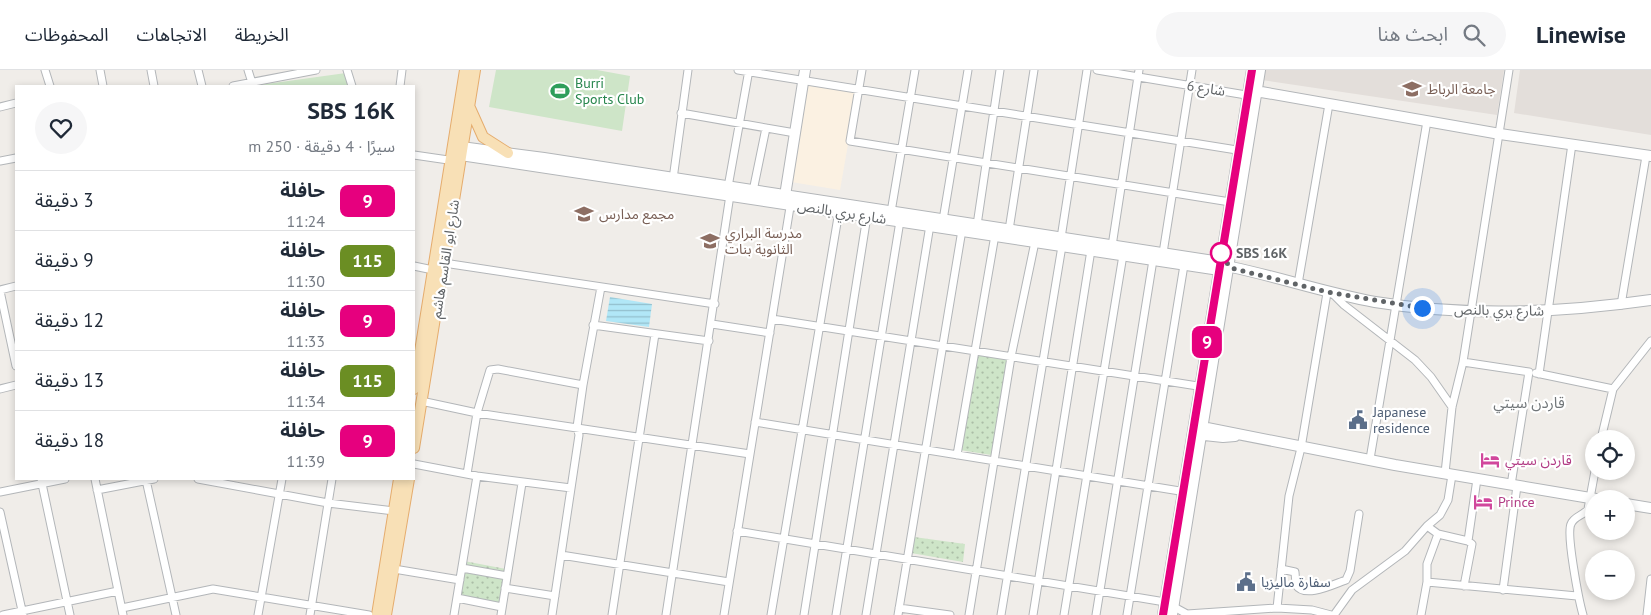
<!DOCTYPE html>
<html lang="ar">
<head>
<meta charset="utf-8">
<style>
  :root { --surface:#fff; --page:#f6f6f7; --text:#1f2937; --muted:#747a83; --line:#e0e1e3 }
  body { margin:0; font-family:"PT Sans","Noto Sans Arabic",sans-serif; background:var(--page); color:var(--text); direction:rtl; height:100vh; display:flex; flex-direction:column; font-size:19px; white-space:nowrap }
  * { box-sizing:border-box; margin:0 }
  p { font-size:16px; color:var(--muted) }
  .icon { flex:none; width:28px; height:28px; fill:none; stroke:currentColor; stroke-width:2; stroke-linecap:round; stroke-linejoin:round }
  .map { position:relative; flex:1; overflow:hidden; direction:ltr }
  .panel { position:absolute; left:15px; top:15px; width:400px; height:395px; display:flex; flex-direction:column; background:var(--surface); border-radius:0px; box-shadow:0 2px 8px #0003; direction:rtl }
  .panel>* { flex:none }
  .badge { padding:0 10px; border-radius:8px; font-size:18px; line-height:32px }
  .controls { position:absolute; left:1585px; top:360px; display:grid; gap:10px }
  .controls a { display:grid; place-items:center; width:50px; height:50px; border-radius:50%; background:var(--surface); box-shadow:0 2px 8px #0003; font-size:25px }
  .you { position:absolute; width:25px; height:25px; margin:-12px; border:4px solid #fff; border-radius:50%; background:#1a73e8; box-shadow:0 0 0 8px #1a73e833 }
  .map>.badge { position:absolute; translate:-50% -50%; box-shadow:0 0 0 2px #fff }
  .round { display:grid; place-items:center; flex:none; width:52px; height:52px; border-radius:26px; background:var(--page) }
  .summary { display:flex; align-items:center; justify-content:space-between; height:85px; padding:0 20px }
  h1 { font-size:24px; font-weight:700; line-height:38px }
  ul { padding:0; list-style:none }
  li { display:flex; align-items:center; gap:15px; height:60px; padding:0 20px; border-top:1px solid var(--line) }
  li div { flex:1 }
  li b { display:block; font-size:19px }
  li em { font-style:normal }
  li .badge { min-width:55px; font-weight:700; text-align:center }
  header { display:flex; align-items:center; gap:30px; box-sizing:border-box; height:70px; padding:0 25px; background:var(--surface); border-bottom:1px solid var(--line) }
  header strong { font-size:24px }
  nav { display:flex; gap:28px; margin-inline-start:auto; font-size:18px }
  .search { width:350px; height:45px; background:var(--page); display:flex; align-items:center; gap:12px; box-sizing:border-box; padding:0 18px; border-radius:28px; color:var(--muted); font-size:19px }
  .map>svg:first-child { display:block }
  .commercial { fill:#fbf1e2 }
  .education { fill:#e3deda }
  .grass { fill:url(#grass-dots) }
  .pitch { fill:#cee5c8 }
  .water { fill:url(#water-rules) }
  .lines { fill:none; stroke-linecap:round; stroke-linejoin:round }
  .street-casing { stroke:#b3b6b9; stroke-width:9 }
  .secondary-casing { stroke:#b3b6b9; stroke-width:12 }
  .primary-casing { stroke:#e5ac6d; stroke-width:12 }
  .street { stroke:#fff; stroke-width:7 }
  .secondary { stroke:#fff; stroke-width:10 }
  .primary { stroke:#f8e0b6; stroke-width:10 }
  .line-casing { stroke:#fff; stroke-width:11 }
  .line { stroke:#e6007e; stroke-width:8 }
  .walk { stroke:#606467; stroke-width:5; stroke-dasharray:0 9 }
  .stop-dot { fill:#fff; stroke:#e6007e; stroke-width:2.5 }
  .labels { text-anchor:middle; dominant-baseline:central; stroke-width:4.5; stroke-linejoin:round; paint-order:stroke }
  .leisure-label { font-size:14px; fill:#27864d; stroke:#fff; text-anchor:start }
  .street-label { font-size:14px; fill:#606467; stroke:#fff }
  .education-label { font-size:14px; fill:#785e54; stroke:#fff; text-anchor:start }
  .stop-label { font-size:14px; font-weight:bold; fill:#606467; stroke:#fff; text-anchor:start }
  .service-label { font-size:14px; fill:#4e5e75; stroke:#fff; text-anchor:start }
  .hotel-label { font-size:14px; fill:#b23c85; stroke:#fff; text-anchor:start }
  .neighbourhood-label { font-size:15px; fill:#717679; stroke:#fff }
</style>
</head>
<body>
<header>
<strong>Linewise</strong>
<div class="search"><svg class="icon" aria-label="search" viewBox="0 0 24 24"><circle cx="10" cy="10" r="6"/><path d="M15 15l6 6"/></svg>ابحث هنا</div>
<nav><a>الخريطة</a><a>الاتجاهات</a><a>المحفوظات</a></nav>
</header>
<div class="map">
<svg width="1651" height="545" viewBox="0 0 1651 545">
  <defs>
    <pattern id="grass-dots" width="8" height="8" patternUnits="userSpaceOnUse" patternTransform="scale(1.25)"><rect width="8" height="8" fill="#cee5c8"/><path d="M2 2h.1M6 6h.1" fill="none" stroke="#abbda6" stroke-width="1.8" stroke-linecap="round"/></pattern>
    <pattern id="water-rules" width="6" height="5" patternUnits="userSpaceOnUse" patternTransform="scale(1.25)"><rect width="6" height="5" fill="#b1e7f7"/><path d="M0 2.5h6" fill="none" stroke="#93bfcc"/></pattern>
  </defs>
  <rect width="100%" height="100%" fill="#f0ede9"/>
  <!-- commercial -->
  <path class="commercial" d="M805,15L857,23L840,120L791,112Z"/>
  <!-- education -->
  <path class="education" d="M1264,0H1504L1497,45L1262,10Z
    M1520,0H1651V65L1514,43Z"/>
  <!-- grass -->
  <path class="grass" d="M976,283L1008,289L991,385L960,380Z
    M914,467L965,474L963,492L911,483Z
    M464,491L506,499L500,535L457,527Z"/>
  <!-- pitch -->
  <path class="pitch" d="M496,0H597L630,6L622,61L489,37Z
    M346,3L349,16L259,15Z"/>
  <!-- water -->
  <path class="water" d="M610,227L652,234L649,257L606,251Z"/>
  <g class="lines">
    <!-- street casing -->
    <g class="street-casing">
      <path id="street" d="M45,0L50,16
        M100,0L103,16
        M151,0L154,16
        M198,0L202,16
        M248,0L253,16
        M347,0L352,16
        M738,0L1243,81
        M862,0L850,71L1230,132
        M1097,0L1252,26
        M233,16L316,0
        M400,16L402,0
        M0,37L16,33
        M681,43L795,63
        M414,85L455,91
        M0,91L16,88
        M673,109L688,0
        M753,121L766,58
        M891,142L915,0
        M943,150L968,0
        M977,155L1000,0
        M1009,160L1034,0
        M1061,168L1087,0
        M1112,176L1139,0
        M1163,183L1192,0
        M444,193L715,234
        M414,196L433,200
        M1298,214L1329,34
        M0,220L16,216
        M0,221L16,296
        M1333,224L1344,235L1415,290L1431,307L1452,337
        M1621,235L1646,86
        M772,249L1204,317
        M712,254L770,263
        M593,255L709,271
        M1463,292L1529,302L1511,415
        M1536,303L1613,319L1651,271
        M1539,304L1572,74
        M0,319L16,315
        M421,331L477,343L750,384
        M755,352L1186,422
        M1601,369L1613,319
        M957,385L995,165
        M1370,389L1427,51
        M414,394L477,406L571,418
        M1445,403L1452,337L1463,292L1509,0
        M467,404L477,343L490,300L498,299L583,315
        M41,409L70,545
        M95,409L123,545
        M198,409L328,433L394,441
        M146,410L176,545
        M97,420L154,409
        M0,422L65,409
        M0,442L23,545
        M1427,456L1438,464L1468,471
        M737,461L1165,532L1187,544L1277,538L1312,540L1331,545
        M561,485L729,512
        M462,498L507,506
        M394,499L460,510
        M1281,499L1295,502L1296,515C1305,529 1334,514 1346,510L1350,501L1359,444
        M1427,512L1577,526
        M1464,516L1472,474L1468,471L1477,409
        M505,518L555,526
        M1503,520L1517,416
        M457,528L502,537
        M122,538L213,519L369,545
        M899,538L950,545
        M1277,538L1289,426L1301,378L1327,223
        M3,545L118,521
        M258,545L282,409
        M310,545L332,409
        M454,545L477,406
        M501,545L522,413
        M552,545L579,365L577,357L583,315L601,217
        M612,545L655,264
        M666,545L730,125L728,117L749,0
        M724,545L791,131
        M771,545L839,141
        M804,545L867,146
        M836,545L900,151
        M866,545L930,155
        M898,545L962,160
        M969,545L1011,287L1035,172
        M1001,545L1062,176
        M1033,545L1091,180
        M1064,545L1123,185
        M1096,545L1153,190
        M1127,545L1184,195
        M1334,545L1352,520L1405,481L1427,456L1440,445L1448,430L1452,405
        M1421,545L1427,512V494L1438,464
        M1583,545C1579,531 1566,464 1571,454C1574,446 1583,446 1588,439L1595,401
        M1647,545L1651,509"/>
    </g>
    <!-- secondary casing -->
    <g class="secondary-casing">
      <path id="secondary" d="M1250,20L1500,64L1651,86
        M454,76L544,88L1227,193L1231,197C1279,207 1326,223 1375,232C1466,247 1560,243 1651,230
        M454,84L1226,201L1231,197
        M784,132L805,0
        M1197,356L1395,395L1596,429
        M1195,364L1223,367L1235,366
        M1626,434L1651,438
        M1163,545L1252,0
        M1172,545L1260,0"/>
    </g>
    <!-- primary casing -->
    <g class="primary-casing">
      <path id="primary" d="M470,38L483,67L508,83
        M414,319L465,0
        M414,378L475,0
        M377,545L399,409
        M386,545L409,409"/>
    </g>
    <!-- street -->
    <use href="#street" class="street"/>
    <!-- secondary -->
    <use href="#secondary" class="secondary"/>
    <!-- primary -->
    <use href="#primary" class="primary"/>
  </g>
  <g class="lines">
    <!-- line casing -->
    <g class="line-casing">
      <path id="line" d="M1163,545L1252,0"/>
    </g>
    <!-- line -->
    <use href="#line" class="line"/>
    <!-- walk -->
    <path class="walk" d="M1221,183L1222,178L1220,192L1227,193L1231,198L1327,222L1422,238"/>
  </g>
  <!-- icons -->
  <defs>
    <g id="university-bare" transform="scale(1.5)"><path d="M0-5L7-2L0 1L-7-2ZM-4 1L0 2.5L4 1V4Q0 6-4 4Z" fill="#8d6e63" stroke="#fff" stroke-width="2.5" paint-order="stroke"/></g>
    <g id="stadium-bare" transform="scale(1.5)"><path d="M0-5a6.5 5 0 1 0 0 10a6.5 5 0 1 0 0-10ZM-3.5-1.8h7v3.6h-7Z" fill="#2e9e5b" stroke="#fff" stroke-width="2.5" paint-order="stroke"/></g>
    <g id="school-bare" transform="scale(1.5)"><path d="M0-5L7-2L0 1L-7-2ZM-4 1L0 2.5L4 1V4Q0 6-4 4Z" fill="#8d6e63" stroke="#fff" stroke-width="2.5" paint-order="stroke"/></g>
    <g id="civic-bare" transform="scale(1.5)"><path d="M-.6-6.5H3V-4.5H.6V-3L4-1V1h2V6H-6V1h2V-1L-.6-3ZM-1.2 2.5V6h2.4V2.5Z" fill="#5c6f8a" stroke="#fff" stroke-width="2.5" paint-order="stroke"/></g>
    <g id="hotel-bare" transform="scale(1.5)"><path d="M-6-4.5h1.5V1H6V5H4.5V3h-9V5H-6ZM-4 0a1.8 1.8 0 1 1 3.6 0ZM.5 0V-2.5h3Q6-2.5 6 0Z" fill="#d1479c" stroke="#fff" stroke-width="2.5" paint-order="stroke"/></g>
  </defs>
  <g fill-rule="evenodd">
    <use href="#university-bare" x="1412" y="19"/>
    <use href="#stadium-bare" x="560" y="21"/>
    <use href="#school-bare" x="584" y="144"/>
    <use href="#school-bare" x="710" y="171"/>
    <use href="#civic-bare" x="1358" y="350"/>
    <use href="#hotel-bare" x="1490" y="390"/>
    <use href="#hotel-bare" x="1483" y="432"/>
    <use href="#civic-bare" x="1246" y="512"/>
  </g>
  <!-- markers -->
  <circle class="stop-dot" cx="1221" cy="183" r="10"/>
  <g class="labels">
    <!-- leisure labels -->
    <g class="leisure-label">
      <text x="575" y="13">Burri<tspan x="575" dy="16">Sports Club</tspan></text>
    </g>
    <!-- street labels -->
    <g class="street-label">
      <text transform="translate(1206 18) rotate(9)">شارع 6</text>
      <text transform="translate(842 142) rotate(9)">شارع بري بالنص</text>
      <text transform="translate(445 189) rotate(-81)">شارع ابو القاسم هاشم</text>
      <text transform="translate(1499 240) rotate(1)">شارع بري بالنص</text>
    </g>
    <!-- education labels -->
    <g class="education-label">
      <text x="1427" y="19">جامعة الرباط</text>
      <text x="599" y="144">مجمع مدارس</text>
      <text x="725" y="163">مدرسة البراري<tspan x="725" dy="16">الثانوية بنات</tspan></text>
    </g>
    <!-- stop labels -->
    <g class="stop-label">
      <text x="1236" y="183">SBS 16K</text>
    </g>
    <!-- service labels -->
    <g class="service-label">
      <text x="1373" y="342">Japanese<tspan x="1373" dy="16">residence</tspan></text>
      <text x="1261" y="512">سفارة ماليزيا</text>
    </g>
    <!-- hotel labels -->
    <g class="hotel-label">
      <text x="1505" y="390">قاردن سيتي</text>
      <text x="1498" y="432">Prince</text>
    </g>
    <!-- neighbourhood labels -->
    <g class="neighbourhood-label">
      <text x="1529" y="332">قاردن سيتي</text>
    </g>
  </g>
</svg>
<div class="controls">
<a><svg class="icon" aria-label="locate" viewBox="0 0 24 24"><circle cx="12" cy="12" r="6"/><path d="M12 2v4M12 18v4M2 12h4M18 12h4"/></svg></a>
<a>+</a>
<a>−</a>
</div>
<div class="you" style="left:1422px;top:238px"></div>
<b class="badge" style="left:1207px;top:272px;background:#e6007e;color:#fff">9</b>
<section class="panel">
<div class="summary"><div><h1>SBS 16K</h1><p>سيرًا · 4 دقيقة · 250 m</p></div><a class="round"><svg class="icon" aria-label="heart" viewBox="0 0 24 24"><path d="M12 20l-8-8c-3-5 5-10 8-4 3-6 11-1 8 4z"/></svg></a></div>
<ul>
<li><span class="badge" style="background:#e6007e;color:#fff">9</span><div><b>حافلة</b><p>11:24</p></div><em>3 دقيقة</em></li>
<li><span class="badge" style="background:#6b8e23;color:#fff">115</span><div><b>حافلة</b><p>11:30</p></div><em>9 دقيقة</em></li>
<li><span class="badge" style="background:#e6007e;color:#fff">9</span><div><b>حافلة</b><p>11:33</p></div><em>12 دقيقة</em></li>
<li><span class="badge" style="background:#6b8e23;color:#fff">115</span><div><b>حافلة</b><p>11:34</p></div><em>13 دقيقة</em></li>
<li><span class="badge" style="background:#e6007e;color:#fff">9</span><div><b>حافلة</b><p>11:39</p></div><em>18 دقيقة</em></li>
</ul>
</section>
</div>
</body>
</html>
